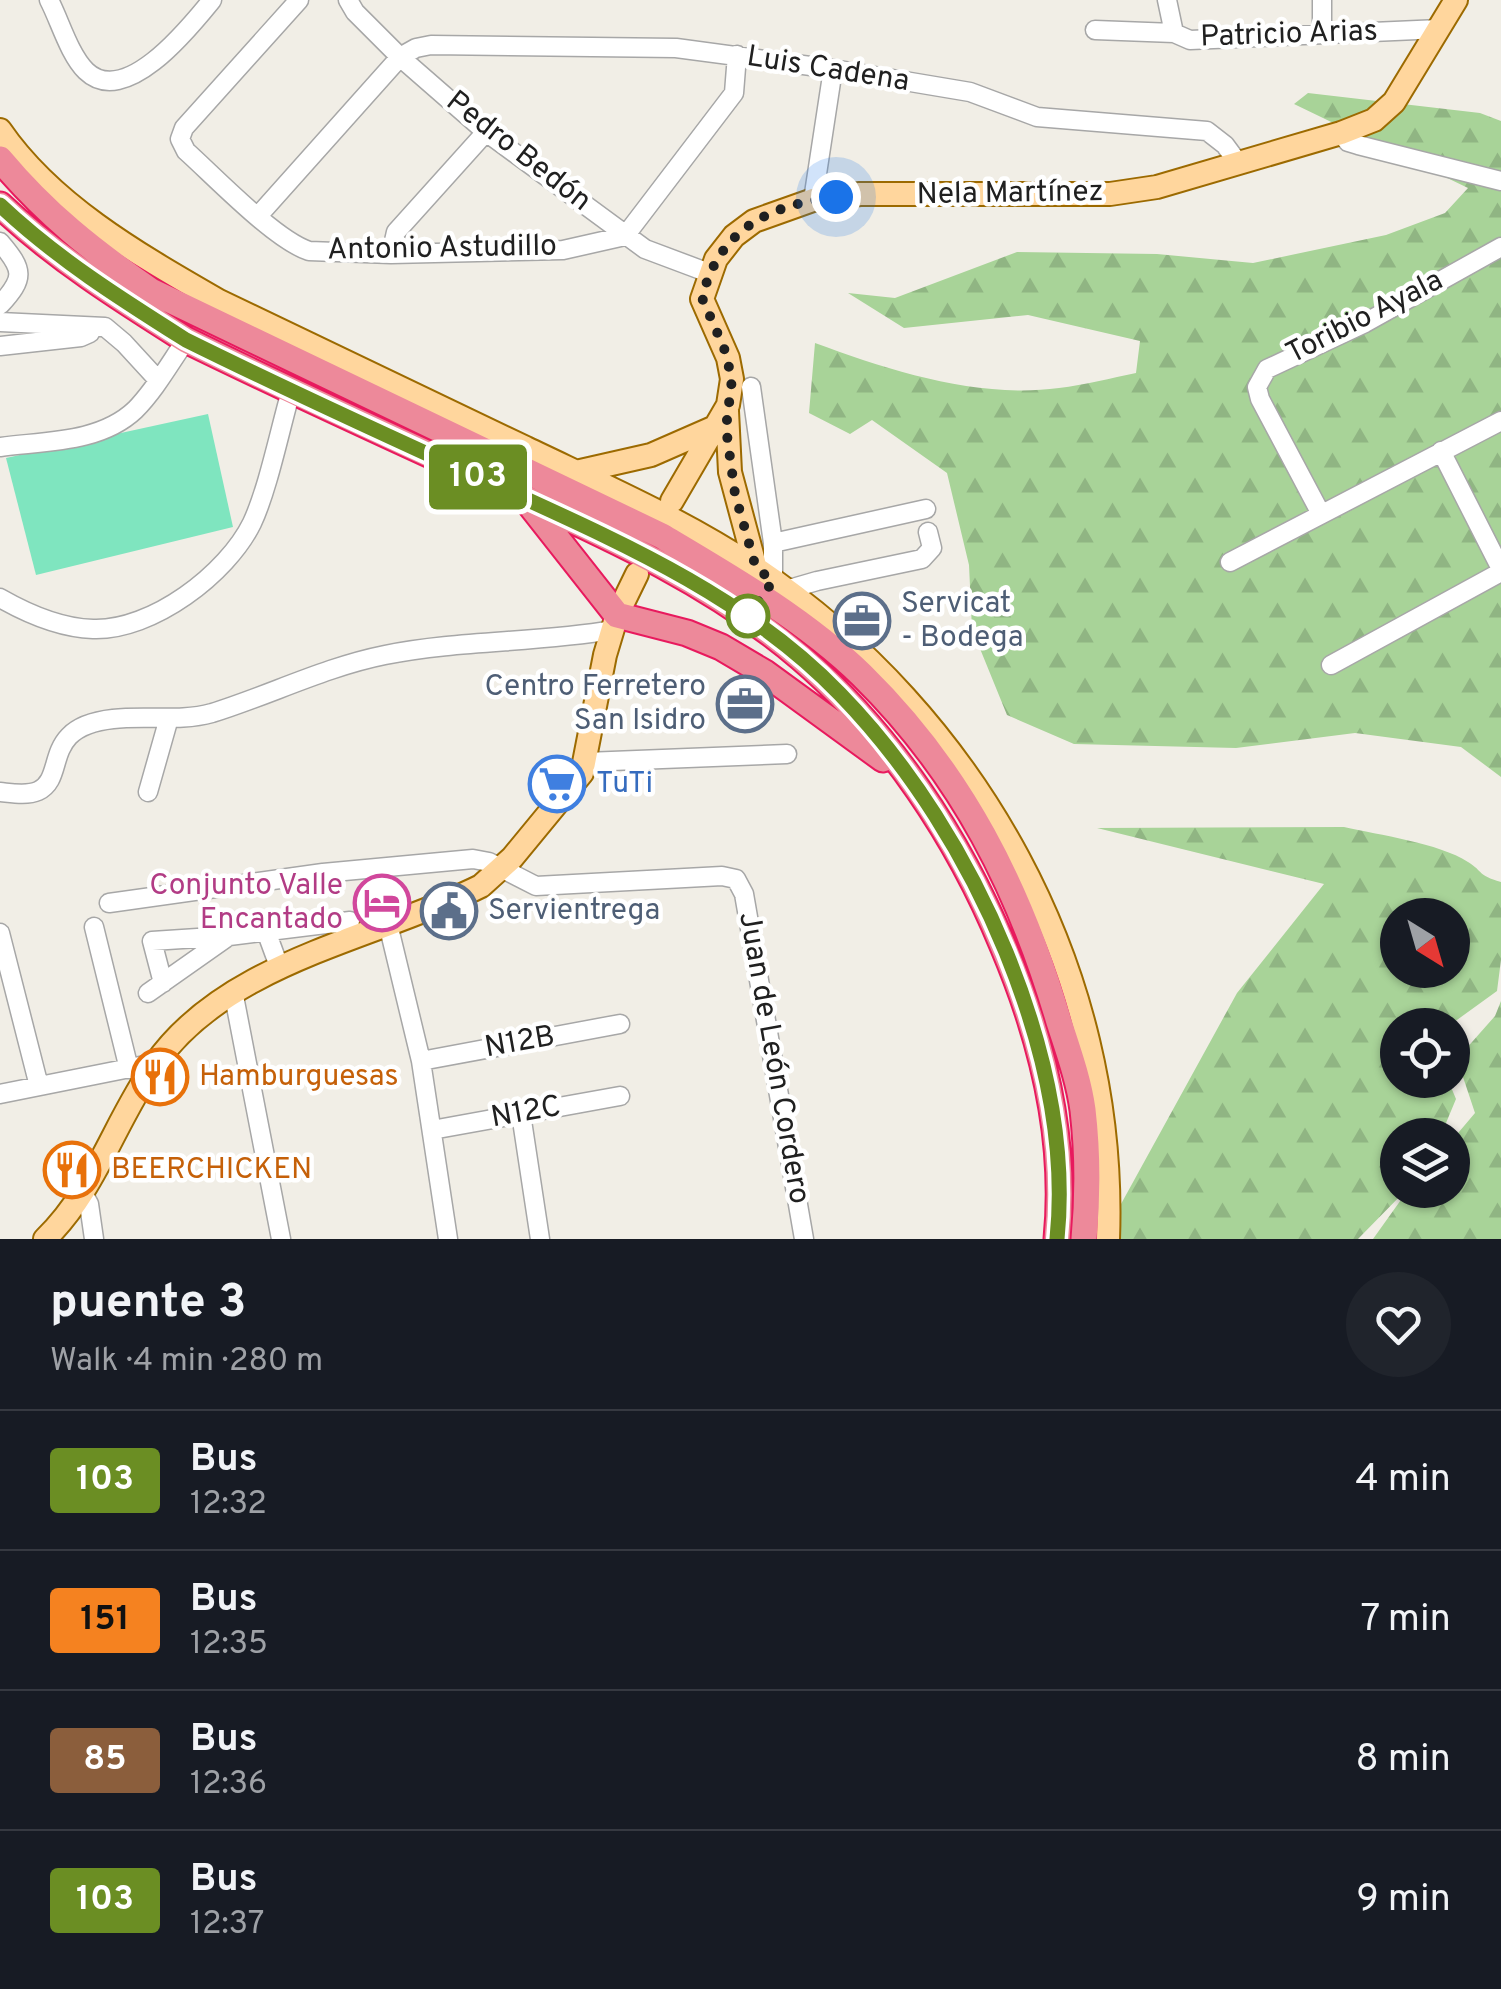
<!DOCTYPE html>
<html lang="en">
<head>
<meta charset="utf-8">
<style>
  :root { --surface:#171b24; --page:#20242c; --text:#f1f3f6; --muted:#9ea1a6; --line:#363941 }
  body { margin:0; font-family:Overpass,sans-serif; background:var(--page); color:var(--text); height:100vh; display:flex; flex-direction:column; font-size:38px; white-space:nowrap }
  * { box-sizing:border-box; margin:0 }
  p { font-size:32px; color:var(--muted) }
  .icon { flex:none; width:55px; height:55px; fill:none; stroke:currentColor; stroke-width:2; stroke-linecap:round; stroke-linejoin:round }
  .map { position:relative; height:1239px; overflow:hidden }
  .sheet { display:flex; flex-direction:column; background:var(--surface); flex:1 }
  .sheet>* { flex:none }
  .badge { padding:0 20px; border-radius:8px; font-size:35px; line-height:65px }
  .needle { width:65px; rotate:143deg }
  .controls { position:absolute; left:1380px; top:898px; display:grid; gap:20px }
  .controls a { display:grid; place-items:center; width:90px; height:90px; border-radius:50%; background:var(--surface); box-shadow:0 2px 8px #0004; font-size:50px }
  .you { position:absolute; width:50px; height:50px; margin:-25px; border:8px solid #fff; border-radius:50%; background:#1a73e8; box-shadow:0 0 0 15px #1a73e833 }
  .map>.badge { position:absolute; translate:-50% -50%; box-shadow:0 0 0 5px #fff }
  .round { display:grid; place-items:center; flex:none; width:105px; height:105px; border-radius:52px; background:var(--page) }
  .summary { display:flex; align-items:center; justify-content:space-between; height:170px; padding:0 50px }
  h1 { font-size:48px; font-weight:700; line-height:75px }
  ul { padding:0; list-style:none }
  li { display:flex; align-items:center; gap:30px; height:140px; padding:0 50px; border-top:2px solid var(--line) }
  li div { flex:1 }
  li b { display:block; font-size:38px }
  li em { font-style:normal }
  li .badge { min-width:110px; font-weight:700; text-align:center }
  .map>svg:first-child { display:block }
  .forest { fill:url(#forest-firs); fill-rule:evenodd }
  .pitch { fill:#7fe5bf }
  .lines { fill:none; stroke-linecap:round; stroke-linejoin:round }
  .minor-casing { stroke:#a7a7a7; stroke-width:21 }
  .major-casing { stroke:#9c6a00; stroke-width:26 }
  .highway-casing { stroke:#e81a5e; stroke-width:29 }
  .minor { stroke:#fff; stroke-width:18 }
  .major { stroke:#ffd69d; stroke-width:22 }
  .highway { stroke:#ed899a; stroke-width:25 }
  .line-casing { stroke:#fff; stroke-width:22 }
  .line { stroke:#6b8e23; stroke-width:15 }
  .walk { stroke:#202020; stroke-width:10; stroke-dasharray:0 18 }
  .stop-dot { fill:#fff; stroke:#6b8e23; stroke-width:5 }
  .labels { text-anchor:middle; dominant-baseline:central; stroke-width:9; stroke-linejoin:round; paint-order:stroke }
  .street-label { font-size:30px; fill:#202020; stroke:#fff }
  .service-label { font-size:30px; fill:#4e5e75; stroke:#fff; text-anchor:start }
  .shop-label { font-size:30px; fill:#366cbe; stroke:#fff; text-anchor:start }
  .hotel-label { font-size:30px; fill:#b23c85; stroke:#fff; text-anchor:end }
  .food-label { font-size:30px; fill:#c56008; stroke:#fff; text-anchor:start }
</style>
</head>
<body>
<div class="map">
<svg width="1501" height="1239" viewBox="0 0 1501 1239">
  <defs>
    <pattern id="forest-firs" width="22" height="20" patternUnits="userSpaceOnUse" patternTransform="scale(2.5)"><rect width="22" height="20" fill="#a8d398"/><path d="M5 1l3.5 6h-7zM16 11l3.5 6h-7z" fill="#90b583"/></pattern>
  </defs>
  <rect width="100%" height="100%" fill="#f1eee6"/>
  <!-- forest -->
  <path class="forest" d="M1308,93L1480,113L1501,121V777L1461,747L1355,733L1236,748L1074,744L1007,715L972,629L969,565L947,473L872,420L850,434L809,413L815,343C891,371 978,399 1059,388C1085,385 1111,378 1136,373L1140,341L1028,315L904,328L848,293L895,298L1017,252L1157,254L1253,263L1386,235L1445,213L1468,188L1294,104Z
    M1344,827C1379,835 1439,843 1468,862C1484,872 1477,875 1501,882V960L1497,991L1450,1025H1398V1080H1448L1456,1099L1441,1135H1398V1190H1406L1358,1239H1118L1121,1204L1237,993L1324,884L1097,828ZM1398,915H1452V970H1398Z
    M1501,1001V1239H1373L1408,1190H1452L1453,1139L1475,1113L1457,1059L1495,1016Z"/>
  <!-- pitch -->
  <path class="pitch" d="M208,414L233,527L36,575L6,458Z"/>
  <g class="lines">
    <!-- minor casing -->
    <g class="minor-casing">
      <path id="minor" d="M49,0C60,21 69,54 86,71C125,109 190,27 212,0
        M299,0L184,128L180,139L186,151C215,177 275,240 309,251L391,254L563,250L625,236L734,93L737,55
        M348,0L355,12L400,57L486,132L645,249L709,273
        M1167,0L1174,33L1190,40L1440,29
        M1322,0V34
        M1095,30L1174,33
        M1341,133L1348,142L1358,145L1501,181
        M813,200L833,69
        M258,216L400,57L416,48L431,45L676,48L833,69L970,92L1037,117L1207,131L1225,145L1239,164
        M0,242C24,270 25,278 0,305
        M391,254L396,232L486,132
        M0,322L105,327L124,343L158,380
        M0,346L81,337L90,333
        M751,387L773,543V581
        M0,447C45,441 100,443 135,410C155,390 170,363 186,340
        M1441,451L1501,569
        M1321,514L1260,399L1257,387L1267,369L1365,323L1501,247
        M773,543L926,509
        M1230,562L1501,421
        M786,590L817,581L922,559L932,548L928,532
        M0,598C28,614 60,628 93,629C152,631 227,574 252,523C268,489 280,429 291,391
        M1331,665L1501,572
        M586,762L787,754
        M0,792C11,793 27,796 38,791C68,777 39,727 113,719C146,715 180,722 212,713C270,695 325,667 385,655C459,640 537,643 612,630
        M148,792L169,718
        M109,903L323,873L473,859L489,862L536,886L722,876L736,879L744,894L804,1239
        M388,924L421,1061L448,1239
        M94,927L129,1069
        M266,931L280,969
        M0,933L39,1086
        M163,983L152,941L228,936
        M233,991L281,1239
        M148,993L229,936L350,921
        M421,1061L620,1024
        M0,1094L155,1063
        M521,1114L540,1239
        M432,1130L620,1096
        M83,1193L89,1204L94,1239"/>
    </g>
    <!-- major casing -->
    <g class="major-casing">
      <path id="major" d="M0,130C52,206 141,256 219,301C322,350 424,399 526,448C603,485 683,520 754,567C977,716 1118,970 1108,1239
        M727,411L730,472L756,569
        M576,472L651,455L715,427
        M672,501L728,405L732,379L728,358L702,299L716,259L734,236L754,221L813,200L860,194H1110L1157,187L1341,133L1374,120L1394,102L1456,0
        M45,1239C96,1190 115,1120 155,1064C227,961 375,939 481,886L512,858L582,773L605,655L617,615L637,574"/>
    </g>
    <!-- highway casing -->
    <g class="highway-casing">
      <path id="highway" d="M0,159C46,214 93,251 151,291L662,536C731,577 804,619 862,675C962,773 1020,889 1059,1022C1068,1050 1079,1080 1083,1110C1088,1153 1088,1196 1084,1239
        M0,205C56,258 121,299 186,340C288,390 391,437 494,484C601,533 711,581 801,658C889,733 959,839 1003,946C1042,1038 1067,1139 1057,1239
        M528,502L617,615L687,633L721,647L765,673L883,759"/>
    </g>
    <!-- minor -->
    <use href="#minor" class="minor"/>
    <!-- major -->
    <use href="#major" class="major"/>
    <!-- highway -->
    <use href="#highway" class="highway"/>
  </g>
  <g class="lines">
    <!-- line casing -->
    <g class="line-casing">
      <path id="line" d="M0,205C56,258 121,299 186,340C283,388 381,433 480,478C606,536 742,592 840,694C911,767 968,859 1006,952C1043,1043 1067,1142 1057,1239"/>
    </g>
    <!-- line -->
    <use href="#line" class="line"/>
    <!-- walk -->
    <path class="walk" d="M748,616L773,581L756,568L735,494L726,428L732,379L724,348L702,298C719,229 769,205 836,197"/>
  </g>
  <!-- icons -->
  <defs>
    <g id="office-ring" transform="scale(2.875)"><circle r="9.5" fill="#fff" stroke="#5c6f8a" stroke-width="1.5"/><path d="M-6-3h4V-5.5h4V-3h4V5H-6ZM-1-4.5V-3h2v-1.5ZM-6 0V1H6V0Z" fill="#5c6f8a"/></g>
    <g id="supermarket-ring" transform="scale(2.875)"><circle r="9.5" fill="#fff" stroke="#3f7fe0" stroke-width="1.5"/><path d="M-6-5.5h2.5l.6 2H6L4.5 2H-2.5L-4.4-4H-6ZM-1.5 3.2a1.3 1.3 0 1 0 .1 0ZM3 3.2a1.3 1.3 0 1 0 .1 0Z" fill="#3f7fe0"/></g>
    <g id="hotel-ring" transform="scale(2.875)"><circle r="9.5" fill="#fff" stroke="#d1479c" stroke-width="1.5"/><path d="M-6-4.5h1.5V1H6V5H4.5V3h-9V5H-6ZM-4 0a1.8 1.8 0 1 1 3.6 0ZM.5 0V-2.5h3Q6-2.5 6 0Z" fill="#d1479c"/></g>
    <g id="civic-ring" transform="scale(2.875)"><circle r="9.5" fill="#fff" stroke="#5c6f8a" stroke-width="1.5"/><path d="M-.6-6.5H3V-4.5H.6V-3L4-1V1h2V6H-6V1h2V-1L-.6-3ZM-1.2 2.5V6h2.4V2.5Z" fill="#5c6f8a"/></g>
    <g id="restaurant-ring" transform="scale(2.875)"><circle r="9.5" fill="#fff" stroke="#e8710a" stroke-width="1.5"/><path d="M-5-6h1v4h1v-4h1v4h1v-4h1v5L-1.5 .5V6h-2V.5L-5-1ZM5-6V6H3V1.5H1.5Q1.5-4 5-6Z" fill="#e8710a"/></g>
  </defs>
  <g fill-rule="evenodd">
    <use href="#office-ring" x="862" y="621"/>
    <use href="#office-ring" x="745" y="704"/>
    <use href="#supermarket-ring" x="557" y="784"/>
    <use href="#hotel-ring" x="382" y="903"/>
    <use href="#civic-ring" x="449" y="911"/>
    <use href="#restaurant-ring" x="160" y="1077"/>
    <use href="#restaurant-ring" x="72" y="1170"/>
  </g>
  <!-- markers -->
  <circle class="stop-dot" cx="748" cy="616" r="20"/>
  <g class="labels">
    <!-- street labels -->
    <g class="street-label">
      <text transform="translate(1289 35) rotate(-2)">Patricio Arias</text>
      <text transform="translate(828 70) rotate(9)">Luis Cadena</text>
      <text transform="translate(518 152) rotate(38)">Pedro Bedón</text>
      <text transform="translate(1010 194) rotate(-1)">Nela Martínez</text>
      <text transform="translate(442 249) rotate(-1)">Antonio Astudillo</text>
      <text transform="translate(1365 318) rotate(-27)">Toribio Ayala</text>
      <text transform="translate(520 1043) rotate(-10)">N12B</text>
      <text transform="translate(773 1058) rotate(80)">Juan de León Cordero</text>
      <text transform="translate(526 1113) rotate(-10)">N12C</text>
    </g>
    <!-- service labels -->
    <g class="service-label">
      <text x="901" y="604">Servicat<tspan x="901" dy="34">- Bodega</tspan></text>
      <text x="706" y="687" text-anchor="end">Centro Ferretero<tspan x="706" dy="34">San Isidro</tspan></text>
      <text x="488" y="911">Servientrega</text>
    </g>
    <!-- shop labels -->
    <g class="shop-label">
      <text x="596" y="784">TuTi</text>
    </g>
    <!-- hotel labels -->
    <g class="hotel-label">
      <text x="343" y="886">Conjunto Valle<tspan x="343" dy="34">Encantado</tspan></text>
    </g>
    <!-- food labels -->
    <g class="food-label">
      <text x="199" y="1077">Hamburguesas</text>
      <text x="111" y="1170">BEERCHICKEN</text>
    </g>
  </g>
</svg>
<div class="controls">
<a><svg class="needle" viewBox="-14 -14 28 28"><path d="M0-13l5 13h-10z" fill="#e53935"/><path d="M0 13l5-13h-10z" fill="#9ea1a6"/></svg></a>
<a><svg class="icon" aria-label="locate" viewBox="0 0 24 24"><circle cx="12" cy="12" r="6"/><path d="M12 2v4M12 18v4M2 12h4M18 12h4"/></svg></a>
<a><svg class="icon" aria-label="layers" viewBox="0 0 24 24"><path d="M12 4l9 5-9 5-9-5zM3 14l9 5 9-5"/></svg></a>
</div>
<div class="you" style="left:836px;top:197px"></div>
<b class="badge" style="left:478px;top:477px;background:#6b8e23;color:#fff">103</b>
</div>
<section class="sheet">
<div class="summary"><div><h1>puente 3</h1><p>Walk · 4 min · 280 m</p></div><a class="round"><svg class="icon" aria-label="heart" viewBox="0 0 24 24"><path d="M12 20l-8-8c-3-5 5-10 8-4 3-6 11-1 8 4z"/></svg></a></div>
<ul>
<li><span class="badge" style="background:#6b8e23;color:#fff">103</span><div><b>Bus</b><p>12:32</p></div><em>4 min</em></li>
<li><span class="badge" style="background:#f58220;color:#111">151</span><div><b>Bus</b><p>12:35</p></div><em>7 min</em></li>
<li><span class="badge" style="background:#8b5e3c;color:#fff">85</span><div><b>Bus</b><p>12:36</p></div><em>8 min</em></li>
<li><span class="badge" style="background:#6b8e23;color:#fff">103</span><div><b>Bus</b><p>12:37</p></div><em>9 min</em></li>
</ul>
</section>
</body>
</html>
